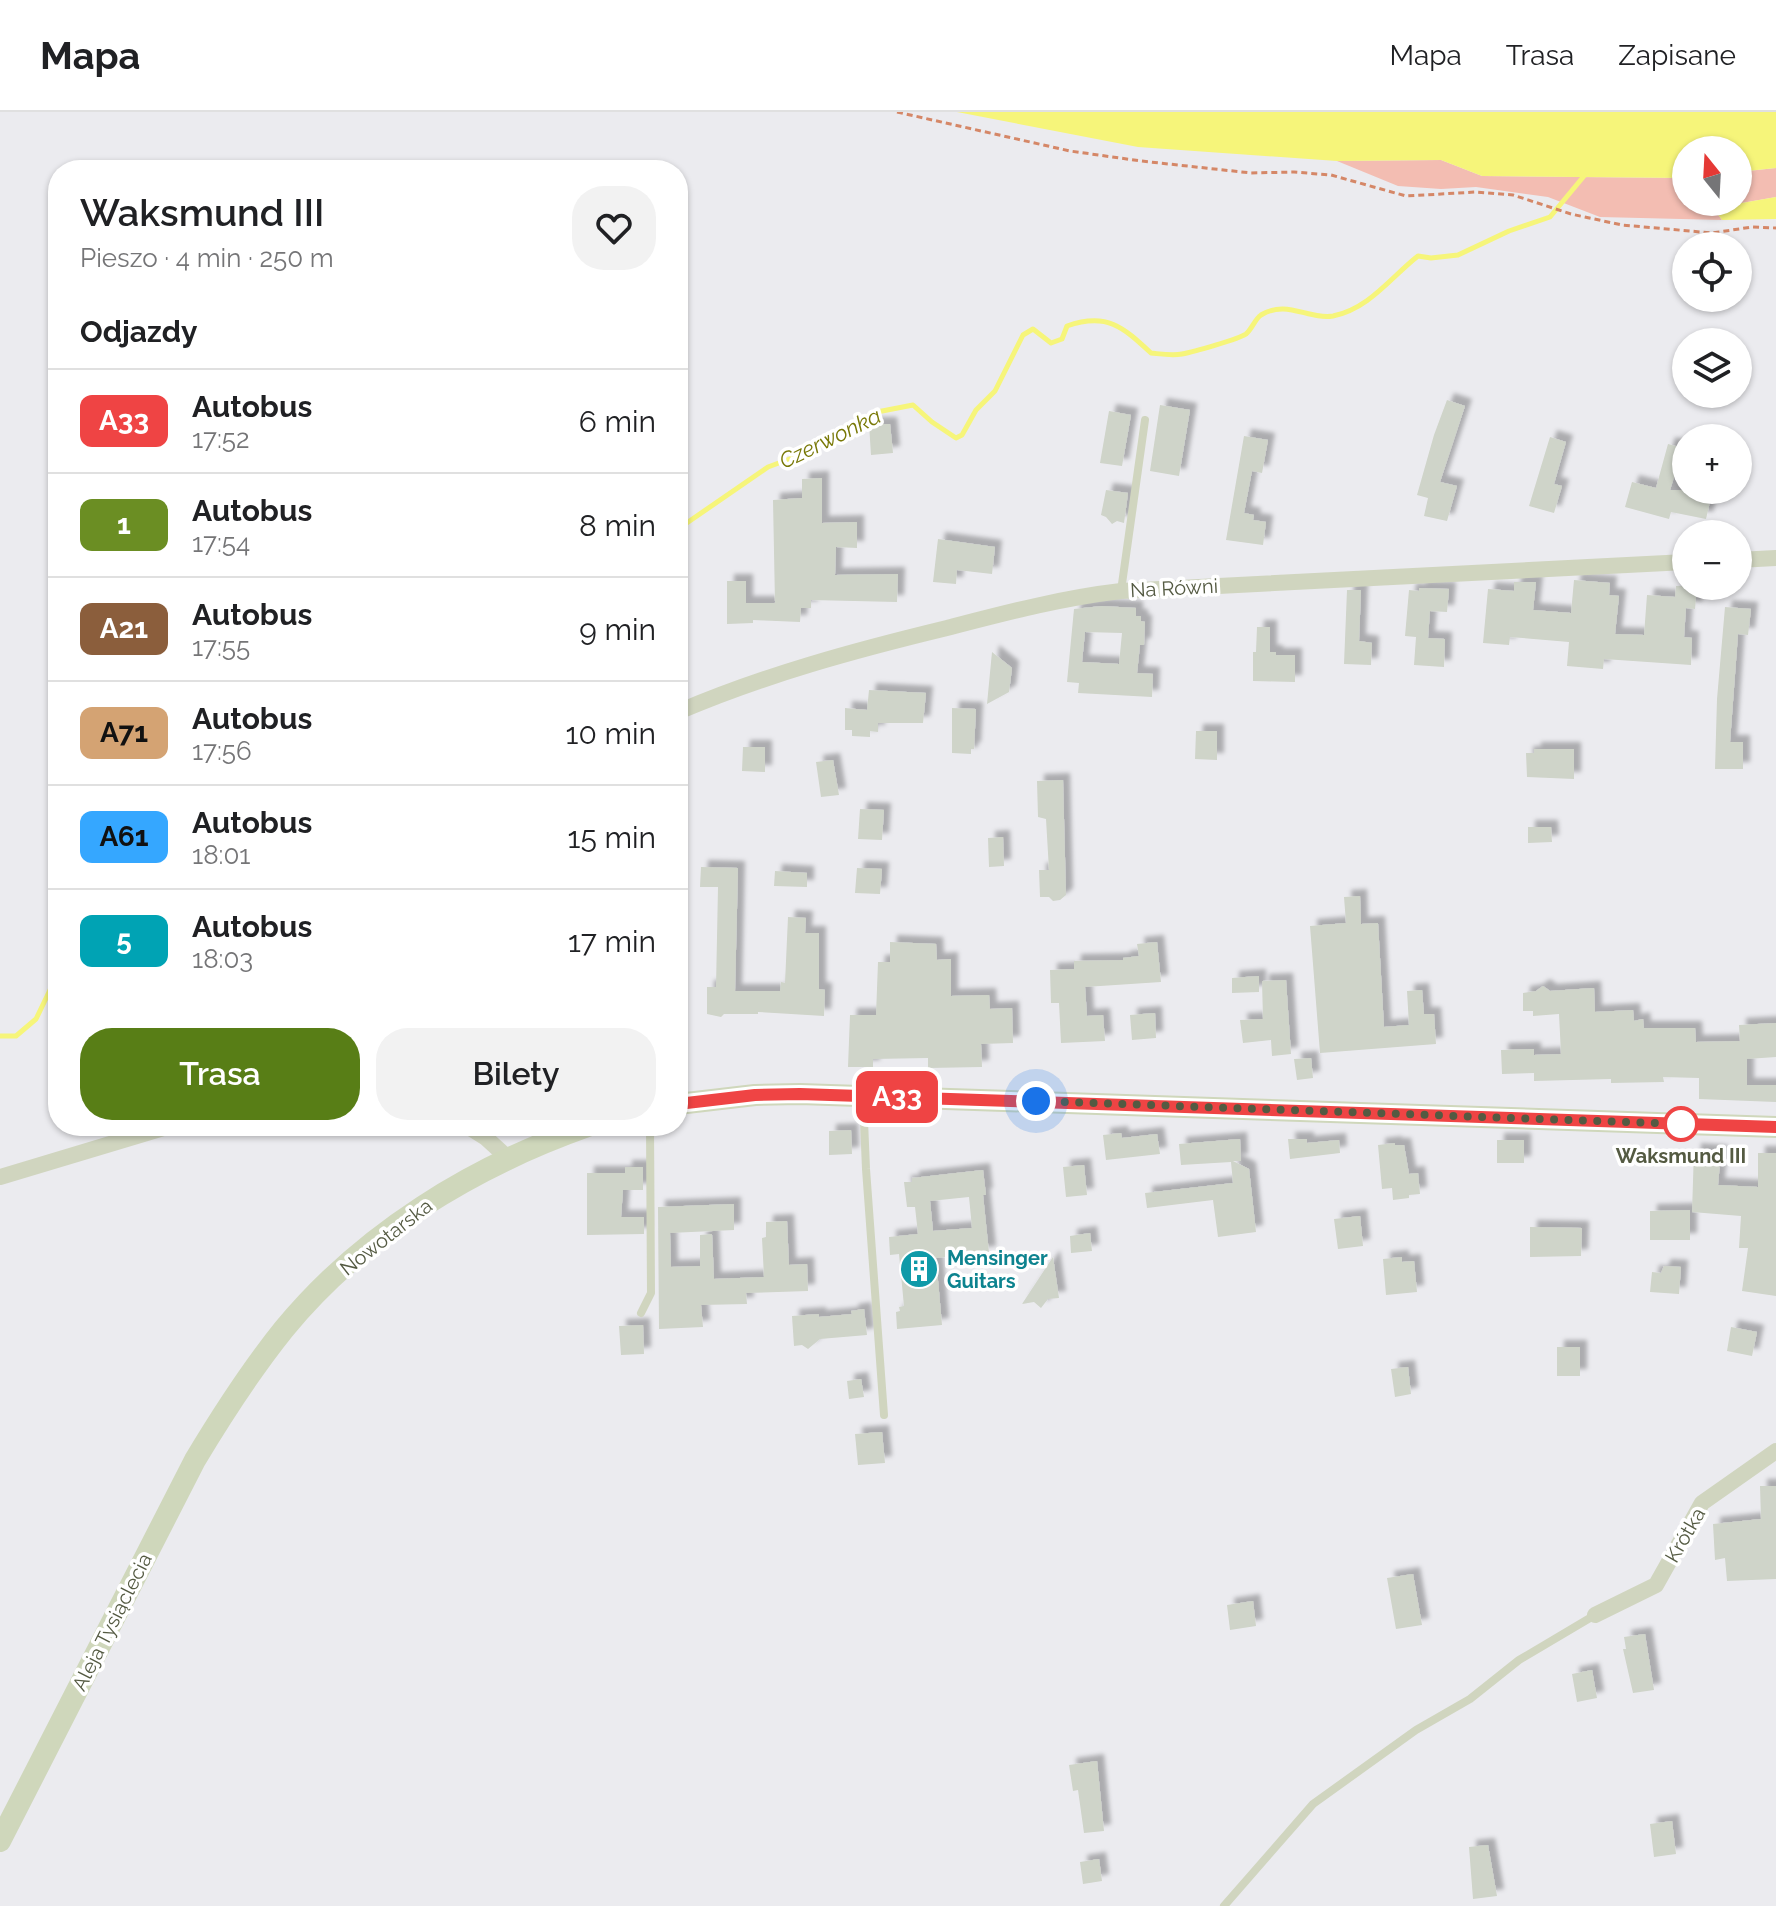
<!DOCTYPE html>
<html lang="pl">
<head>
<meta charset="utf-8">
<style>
  :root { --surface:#fff; --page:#f2f2f2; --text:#202124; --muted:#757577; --line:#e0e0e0; --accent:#587e16 }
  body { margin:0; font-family:Raleway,sans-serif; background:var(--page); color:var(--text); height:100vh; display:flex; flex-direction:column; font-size:30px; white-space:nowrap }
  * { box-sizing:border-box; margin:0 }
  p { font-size:26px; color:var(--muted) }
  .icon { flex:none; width:44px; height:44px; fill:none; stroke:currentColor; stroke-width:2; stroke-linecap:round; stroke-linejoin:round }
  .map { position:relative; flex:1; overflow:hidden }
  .drawer { position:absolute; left:48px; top:48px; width:640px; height:976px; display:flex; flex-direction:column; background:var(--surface); border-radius:32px; box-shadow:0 2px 6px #0004 }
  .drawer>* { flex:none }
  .badge { padding:0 16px; border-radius:12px; font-size:28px; line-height:52px }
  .needle { width:52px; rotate:342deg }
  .fabs { position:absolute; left:1672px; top:24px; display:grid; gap:16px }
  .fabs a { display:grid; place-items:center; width:80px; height:80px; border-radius:50%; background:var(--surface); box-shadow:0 2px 6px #0004; font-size:40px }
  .you { position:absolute; width:40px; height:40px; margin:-20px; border:6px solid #fff; border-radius:50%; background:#1a73e8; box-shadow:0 0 0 12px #1a73e833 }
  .map>.badge { position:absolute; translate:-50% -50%; box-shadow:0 0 0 4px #fff }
  h2 { padding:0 32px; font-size:30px; line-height:72px }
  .round { display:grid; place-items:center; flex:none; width:84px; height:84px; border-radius:32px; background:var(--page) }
  .overview { display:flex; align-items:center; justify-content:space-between; height:136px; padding:0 32px }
  h1 { font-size:38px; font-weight:600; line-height:60px }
  .cta { display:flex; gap:16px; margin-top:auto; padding:16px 32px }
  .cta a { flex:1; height:92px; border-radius:32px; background:var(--accent); color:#fff; font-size:32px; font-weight:600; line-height:92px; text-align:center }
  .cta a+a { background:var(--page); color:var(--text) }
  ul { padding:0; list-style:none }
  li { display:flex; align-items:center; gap:24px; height:104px; padding:0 32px; border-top:2px solid var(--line) }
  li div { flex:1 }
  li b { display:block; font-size:30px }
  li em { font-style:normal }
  li .badge { min-width:88px; font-weight:700; text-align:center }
  header { display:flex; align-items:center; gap:48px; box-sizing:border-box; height:112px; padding:0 40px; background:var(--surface); border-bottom:2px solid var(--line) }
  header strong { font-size:38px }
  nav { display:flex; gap:44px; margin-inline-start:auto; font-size:28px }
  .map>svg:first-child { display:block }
  .green { fill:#f3bdb2 }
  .water { fill:#f6f57a }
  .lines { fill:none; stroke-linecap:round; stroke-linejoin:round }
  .stream { stroke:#f6f57a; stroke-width:5 }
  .building { fill:#cfd4c9; fill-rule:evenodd; filter:url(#shadow) }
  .path { stroke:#d58767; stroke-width:3; stroke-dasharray:6 4; stroke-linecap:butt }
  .lane { stroke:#d0d5bf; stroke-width:8 }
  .street { stroke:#d0d5bf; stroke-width:16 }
  .secondary { stroke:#cfd7bb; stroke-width:22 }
  .line-casing { stroke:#fff; stroke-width:18 }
  .line { stroke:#ef4444; stroke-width:12 }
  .walk { stroke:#545a42; stroke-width:8; stroke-dasharray:0 14.4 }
  .stop-dot { fill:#fff; stroke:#ef4444; stroke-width:4 }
  .labels { text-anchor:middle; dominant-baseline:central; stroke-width:7; stroke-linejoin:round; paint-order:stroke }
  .street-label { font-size:20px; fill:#545a42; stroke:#fff }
  .stop-label { font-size:20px; font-weight:bold; fill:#545a42; stroke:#fff }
  .culture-label { font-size:20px; font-weight:bold; fill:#0d838f; stroke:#fff; text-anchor:start }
  .water-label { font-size:22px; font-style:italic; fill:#787806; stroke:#fff }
</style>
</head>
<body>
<header>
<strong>Mapa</strong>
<nav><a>Mapa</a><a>Trasa</a><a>Zapisane</a></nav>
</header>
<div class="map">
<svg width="1776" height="1794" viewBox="0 0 1776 1794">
  <defs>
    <filter id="shadow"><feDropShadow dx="7" dy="-7" stdDeviation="2" flood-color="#0004"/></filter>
  </defs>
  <rect width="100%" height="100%" fill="#ebebef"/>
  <!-- green -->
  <path class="green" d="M1441,48L1482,64L1686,66V90H1738V60L1776,56V85L1713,96L1722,108L1600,105L1548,85L1476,75L1441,77L1398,74L1337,49Z"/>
  <!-- water -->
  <path class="water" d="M957,0H1776V56L1738,60V38H1686V66L1482,64L1441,48L1337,49L1138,35Z
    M1776,85V107L1722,108L1713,96Z"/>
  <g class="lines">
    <!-- stream -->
    <path class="stream" d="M678,417L768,355L811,339L838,319L877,300L913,293L932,310L956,326L962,323L976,298L995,279L1023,223L1033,217L1051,231L1062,227L1067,214C1107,200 1123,215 1151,241C1161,242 1172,244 1182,242C1193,240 1239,227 1246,222C1252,217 1255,207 1261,203C1287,187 1308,208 1333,204C1369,197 1391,165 1418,144L1431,146L1458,143L1509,119L1550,105L1584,64
      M0,924H16L36,907L50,878L58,869"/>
  </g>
  <!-- building -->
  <path class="building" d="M1447,288L1465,294L1440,370L1457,374L1447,409L1424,404L1428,386L1417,383L1434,323Z
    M1160,293L1190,298L1179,364L1150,359Z
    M1109,299L1131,303L1122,354L1100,351Z
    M869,312H890L893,341L871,343Z
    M1244,324L1268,328L1262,361L1252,359L1244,401L1254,403L1253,408L1266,410L1263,433L1226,428Z
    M1550,325L1566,330L1554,372L1562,374L1554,401L1529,394Z
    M1668,332L1683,336L1670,378H1696L1712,381L1706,407L1671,400L1669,407L1625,395L1632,370L1656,376Z
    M822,366V411L857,410V436L836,435L835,463L898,462L897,490L811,488V496H801L800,510L753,508V511L727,512V469H746V491H775L773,388L802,386V367Z
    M1106,378L1128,381L1124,411L1117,409L1112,412L1106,405L1101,403Z
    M938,427L995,435L992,462L957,458L956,472L933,470Z
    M1574,468L1610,471L1609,483L1619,484L1615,522L1644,523L1647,483L1675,485L1676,474H1697L1695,497L1686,496L1684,525L1692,526L1691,553L1604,547L1603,557L1567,554L1569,530L1510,525L1509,533L1483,531L1488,477L1514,479V470H1536L1533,498L1571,501Z
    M1419,476L1449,477L1447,500L1430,499L1428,526L1445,527L1444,555L1414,553L1416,525L1405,524L1409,478L1419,479Z
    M1347,478H1361L1359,529L1372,531L1371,553L1344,552Z
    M1102,494L1136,496V504H1141V509L1145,510L1144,533H1140L1137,561L1153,562L1152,585L1078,581L1079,571L1067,570L1074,497ZM1085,520L1122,521L1119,552L1082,550Z
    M1725,495L1751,497L1748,523L1738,522L1730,630H1743V657H1715L1717,587Z
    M1257,515H1270V540H1276V543H1295V570L1253,569V540H1256Z
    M992,540L1012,556L1009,580L987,592Z
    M869,578L926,581L923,611H878V620L870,619V625L852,624V618H845V596L867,598Z
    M952,596L976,597L974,637H971V642L952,641Z
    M1196,619H1217V648L1195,647Z
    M743,635H765V660L742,659Z
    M1534,637H1574V667L1527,665L1526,641H1534Z
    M833,648L839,683L821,685L816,650Z
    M1063,668L1066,783L1060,788L1053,789L1049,785H1040L1039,758H1049L1046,707L1038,705L1037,669Z
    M860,697L884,698L882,728L858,727Z
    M1528,715H1551L1552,730L1528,731Z
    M1003,725L1004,754L989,755L988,726Z
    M701,755L738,756L735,879H780L781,870L785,871L788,805L806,806L805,821H819V877L825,878L824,904L758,900V902H724L721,905L707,902V875H716L718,775H700Z
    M857,756L882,757L880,782L855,781Z
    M775,759L807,761V775L774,774Z
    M1360,784L1361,812L1378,811L1384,915L1409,913L1407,879L1422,878L1424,902H1434L1436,932L1320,941L1310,814L1346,811L1344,785Z
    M890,830L936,832L937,848L951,847V884L989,883L990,897L1012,896L1013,931L981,932L982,955L928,956V946L873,947V955H848L850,903H876L878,850H890Z
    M1157,830L1161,870L1085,875L1087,904L1103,903L1105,929L1061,931L1059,891H1051L1050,858L1074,857V849L1123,848V846L1139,844L1137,832Z
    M1259,864V880L1232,881V866Z
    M1286,868L1291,942L1272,944L1271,928L1243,931L1240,908L1263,907L1262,869Z
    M1543,874L1550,879L1594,876L1595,900L1633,898L1634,909L1643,907L1644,916H1695L1696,930L1740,929L1739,913L1776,911V945L1747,947V973H1776V990L1699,987V966L1663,965L1664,970L1611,971V967L1534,969V961L1502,962L1501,938L1534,937V943L1561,942L1559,902L1533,904V899H1523V881L1536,879Z
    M1155,901L1156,926L1132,928L1130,903Z
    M1311,946L1313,966L1297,968L1294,947Z
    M851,1018L852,1042L829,1043V1019Z
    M1121,1021L1122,1026L1157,1022L1160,1042L1106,1048L1103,1023Z
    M1240,1027L1241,1049H1233L1249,1057L1256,1120L1218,1125L1213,1088L1147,1096L1145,1081L1233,1071L1231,1050L1181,1053L1179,1032Z
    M1288,1027H1307V1031L1339,1028L1340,1041L1290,1047Z
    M1497,1028H1524V1051H1497Z
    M1395,1031V1033H1404L1409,1062L1418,1061L1420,1082L1409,1083V1086L1393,1088L1392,1076L1382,1077L1378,1033Z
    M1694,1038L1721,1040L1718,1073L1758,1075V1041H1776V1184L1742,1179L1748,1136H1739L1741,1104L1692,1100Z
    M1084,1053L1087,1083L1066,1085L1063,1055Z
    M625,1055H643V1078H623L621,1105H644V1122L587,1123V1061H625Z
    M983,1058L986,1083H983L989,1141L936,1146L942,1213L897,1217L896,1200L900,1199L899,1195L904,1194L899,1142L890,1143L889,1125L918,1122L915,1095H907L904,1070H912V1066ZM969,1085L972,1116L933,1119L930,1089Z
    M734,1092V1118L670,1121L671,1155L700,1154V1123L712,1122L714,1167L764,1165L762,1126L766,1125V1110L787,1109L789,1153L807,1152L808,1179L746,1181L747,1192L701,1193L703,1215L659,1217L658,1095Z
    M1690,1098V1128H1650V1099Z
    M1360,1104L1363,1134L1338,1137L1334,1107Z
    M1530,1115L1582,1116L1581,1144L1530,1145Z
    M1090,1121L1092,1139L1071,1141L1070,1124Z
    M1053,1145L1059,1186L1048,1187L1041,1196L1034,1190L1022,1192Z
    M1402,1145V1150L1414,1149L1417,1180L1386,1183L1383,1147Z
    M1664,1154L1681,1155L1679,1182L1650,1180L1652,1160L1661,1161Z
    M864,1197L867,1223L820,1227L808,1237L802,1233L794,1234L792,1204L819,1202V1205L852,1202L851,1199Z
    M643,1213L644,1242L621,1243L619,1214Z
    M1731,1215L1757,1220L1752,1244L1727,1239Z
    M1557,1235H1580V1264H1557Z
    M1408,1255L1411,1282L1395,1285L1391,1257Z
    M861,1267L864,1285L849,1287L847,1269Z
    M882,1320L885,1351L858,1353L855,1322Z
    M1760,1374H1776V1467L1727,1469L1725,1446L1715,1448L1713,1412L1761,1407Z
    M1413,1462L1422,1513L1396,1517L1387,1466Z
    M1253,1489L1256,1514L1230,1518L1227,1493Z
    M1645,1522L1654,1578L1633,1581L1623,1537H1626L1624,1525Z
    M1592,1558L1597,1586L1577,1590L1572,1562Z
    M1097,1649L1104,1719L1084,1721L1078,1678L1073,1679L1069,1653Z
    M1672,1709L1676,1742L1654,1745L1650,1712Z
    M1488,1733L1497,1784L1473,1787L1469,1735Z
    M1099,1747L1102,1769L1083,1772L1080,1750Z"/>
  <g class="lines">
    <!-- path -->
    <path class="path" d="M897,0L1070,39L1141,49L1251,61L1294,60L1331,63L1406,84L1476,80L1513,83L1571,102L1622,113L1712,121L1752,115L1776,116"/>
    <!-- lane -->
    <path class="lane" d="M1121,479L1145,308
      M863,984L866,1057L884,1303
      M641,1201L651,1181L650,1014
      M1224,1794L1313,1692L1416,1618L1470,1587L1519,1548L1595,1503"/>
    <!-- street -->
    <path class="street" d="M1738,448L1776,446
      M678,600C764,563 856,538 947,516C1005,501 1061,486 1121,479L1686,450
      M467,1014L486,1026L508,1046
      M0,1065L170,1014
      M1595,1503L1656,1473L1702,1391L1776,1339"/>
    <!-- secondary -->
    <path class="secondary" d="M678,992L755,983L800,982L1776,1015
      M0,1729L195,1348C222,1303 251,1258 284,1217C363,1121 472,1055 588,1014"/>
  </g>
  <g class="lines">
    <!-- line casing -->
    <g class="line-casing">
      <path id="line" d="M678,992L755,983L800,982L1776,1015"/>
    </g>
    <!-- line -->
    <use href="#line" class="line"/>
    <!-- walk -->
    <path class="walk" d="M1036,989L1681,1012"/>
  </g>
  <!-- icons -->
  <defs>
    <g id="building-disc" transform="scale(2)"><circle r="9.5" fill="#0f9aa8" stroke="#fff"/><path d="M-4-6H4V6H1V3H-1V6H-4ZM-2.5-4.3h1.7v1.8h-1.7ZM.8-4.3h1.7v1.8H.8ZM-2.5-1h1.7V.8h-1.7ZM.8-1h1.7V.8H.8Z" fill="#fff"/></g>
  </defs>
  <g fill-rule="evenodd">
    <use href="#building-disc" x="919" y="1157"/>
  </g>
  <!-- markers -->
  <circle class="stop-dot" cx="1681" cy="1012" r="16"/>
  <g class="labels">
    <!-- street labels -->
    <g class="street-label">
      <text transform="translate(1174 476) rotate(-3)">Na Równi</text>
      <text transform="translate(386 1125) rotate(-38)">Nowotarska</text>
      <text transform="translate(1685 1423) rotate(-60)">Krótka</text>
      <text transform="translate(112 1510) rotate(-63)">Aleja Tysiąclecia</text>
    </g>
    <!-- stop labels -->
    <g class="stop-label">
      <text x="1681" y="1044">Waksmund III</text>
    </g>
    <!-- culture labels -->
    <g class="culture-label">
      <text x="947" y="1146">Mensinger<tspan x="947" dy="23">Guitars</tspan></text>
    </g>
    <!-- water labels -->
    <g class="water-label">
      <text transform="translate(830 326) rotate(-26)">Czerwonka</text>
    </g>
  </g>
</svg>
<div class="fabs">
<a><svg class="needle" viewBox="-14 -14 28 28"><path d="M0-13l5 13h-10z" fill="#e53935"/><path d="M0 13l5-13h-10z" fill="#757577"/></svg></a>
<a><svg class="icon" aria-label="locate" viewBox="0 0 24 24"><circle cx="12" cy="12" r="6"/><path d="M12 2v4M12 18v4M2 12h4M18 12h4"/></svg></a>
<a><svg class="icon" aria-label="layers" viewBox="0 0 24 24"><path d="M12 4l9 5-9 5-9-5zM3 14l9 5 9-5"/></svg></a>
<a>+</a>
<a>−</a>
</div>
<div class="you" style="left:1036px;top:989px"></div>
<b class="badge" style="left:897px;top:985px;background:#ef4444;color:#fff">A33</b>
<section class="drawer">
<div class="overview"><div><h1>Waksmund III</h1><p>Pieszo · 4 min · 250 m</p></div><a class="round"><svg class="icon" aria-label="heart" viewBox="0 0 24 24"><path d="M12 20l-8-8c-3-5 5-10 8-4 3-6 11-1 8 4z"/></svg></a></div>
<h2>Odjazdy</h2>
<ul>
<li><span class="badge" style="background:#ef4444;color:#fff">A33</span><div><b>Autobus</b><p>17:52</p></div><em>6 min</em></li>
<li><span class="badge" style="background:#6b8e23;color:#fff">1</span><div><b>Autobus</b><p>17:54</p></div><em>8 min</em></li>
<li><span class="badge" style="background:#8b5e3c;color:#fff">A21</span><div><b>Autobus</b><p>17:55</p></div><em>9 min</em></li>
<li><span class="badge" style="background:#d4a373;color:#111">A71</span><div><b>Autobus</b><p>17:56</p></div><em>10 min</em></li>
<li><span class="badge" style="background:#35a7ff;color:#111">A61</span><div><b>Autobus</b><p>18:01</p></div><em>15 min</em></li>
<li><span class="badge" style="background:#00a3b4;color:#fff">5</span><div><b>Autobus</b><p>18:03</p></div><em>17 min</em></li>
</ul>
<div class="cta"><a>Trasa</a><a>Bilety</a></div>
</section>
</div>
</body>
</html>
